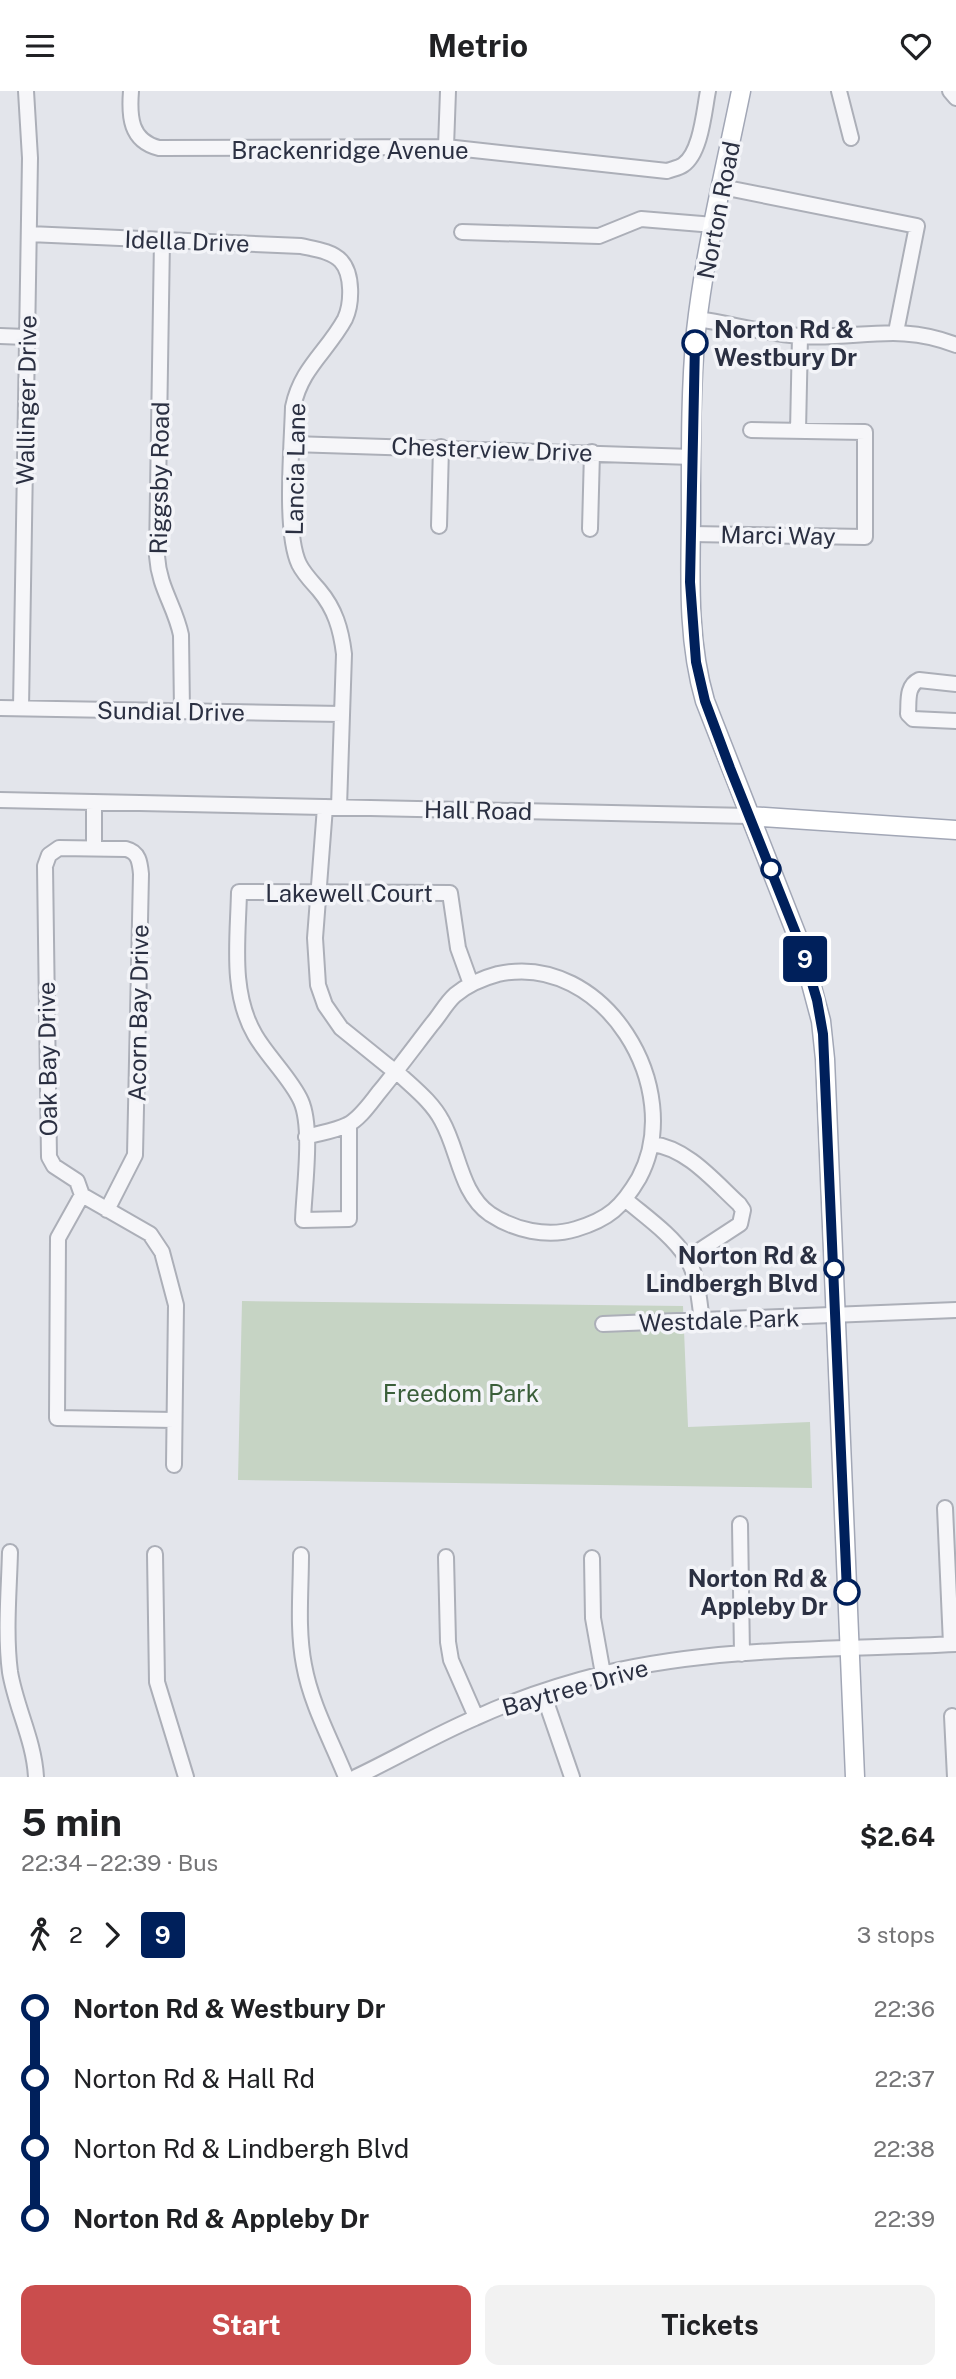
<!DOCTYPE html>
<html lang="en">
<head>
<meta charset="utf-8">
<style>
  :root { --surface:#fff; --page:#f2f2f2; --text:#202124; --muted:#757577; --accent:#ca4d4d }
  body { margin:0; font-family:"Public Sans",sans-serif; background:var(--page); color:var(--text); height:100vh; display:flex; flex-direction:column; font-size:26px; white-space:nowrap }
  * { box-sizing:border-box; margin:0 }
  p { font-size:23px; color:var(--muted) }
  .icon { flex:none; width:38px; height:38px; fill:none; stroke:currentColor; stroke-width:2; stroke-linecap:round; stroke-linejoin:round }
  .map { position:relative; height:1686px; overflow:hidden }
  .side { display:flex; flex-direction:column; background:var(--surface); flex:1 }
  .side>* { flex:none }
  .badge { padding:0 14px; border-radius:5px; font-size:24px; line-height:46px }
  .map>.badge { position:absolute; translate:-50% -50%; box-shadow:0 0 0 4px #fff }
  .legs { display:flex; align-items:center; gap:10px; height:77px; padding:0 21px; font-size:23px }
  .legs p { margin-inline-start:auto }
  .overview { display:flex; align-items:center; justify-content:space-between; height:119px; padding:0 21px }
  h1 { font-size:38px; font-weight:700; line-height:52px }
  .primary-button { display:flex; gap:14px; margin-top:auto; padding:14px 21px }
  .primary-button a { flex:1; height:80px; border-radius:14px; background:var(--accent); color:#fff; font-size:28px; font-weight:700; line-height:80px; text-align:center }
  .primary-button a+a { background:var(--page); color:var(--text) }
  ul { padding:0 21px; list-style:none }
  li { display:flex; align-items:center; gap:24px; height:70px; font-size:26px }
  li i { display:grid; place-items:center; width:10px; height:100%; margin:0 9px; background:currentColor }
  li i::after { content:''; width:18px; height:18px; margin:-9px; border:5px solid; border-radius:50%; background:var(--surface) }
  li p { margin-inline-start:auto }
  li:first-child i { background:linear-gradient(#0000 50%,currentColor 0) }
  li:last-child i { background:linear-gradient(currentColor 50%,#0000 0) }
  header { display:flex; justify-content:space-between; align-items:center; height:91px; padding:0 21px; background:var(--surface); font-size:32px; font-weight:700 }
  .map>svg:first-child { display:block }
  .green { fill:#c6d4c4 }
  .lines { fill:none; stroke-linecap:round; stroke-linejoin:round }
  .minor-casing { stroke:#acafb8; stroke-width:18 }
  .major-casing { stroke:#a2a7b6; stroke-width:21 }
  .minor { stroke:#f6f6f9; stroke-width:14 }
  .major { stroke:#fff; stroke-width:18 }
  .line-1-casing { stroke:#fff; stroke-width:16 }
  .line-1 { stroke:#00205b; stroke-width:10 }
  .stop-1-dot { fill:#fff; stroke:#00205b; stroke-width:3.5 }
  .labels { text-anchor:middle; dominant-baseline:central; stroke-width:7; stroke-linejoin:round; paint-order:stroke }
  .street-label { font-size:24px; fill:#2b3042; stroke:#f3f4f8 }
  .stop-label { font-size:24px; font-weight:bold; fill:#2b3042; stroke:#f3f4f8; text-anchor:end }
  .park-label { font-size:24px; fill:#3a5e39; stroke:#f3f4f8 }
</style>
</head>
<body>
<header><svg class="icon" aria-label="menu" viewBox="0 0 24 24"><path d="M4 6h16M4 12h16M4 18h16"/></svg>Metrio<svg class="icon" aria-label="heart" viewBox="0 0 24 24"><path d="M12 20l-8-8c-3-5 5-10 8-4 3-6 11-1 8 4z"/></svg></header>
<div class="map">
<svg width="956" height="1686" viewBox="0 0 956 1686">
  <rect width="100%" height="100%" fill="#e3e5eb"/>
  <!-- green -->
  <path class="green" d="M242,1210L683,1215L688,1336L810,1331L812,1397L238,1389Z"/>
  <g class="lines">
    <!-- minor casing -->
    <g class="minor-casing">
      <path id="minor" d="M131,0C129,25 130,50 159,57L446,56L667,80C672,78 679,77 683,74C701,62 704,20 708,0
        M839,0L851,47
        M950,0L956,7
        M446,56L448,0
        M722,96L917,135L896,241
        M462,141L599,145L641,128L714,134
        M29,143L301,155C314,158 332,160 341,170C353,183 352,213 345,228C327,261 301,277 293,316C292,355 284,441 299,473C304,483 312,491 319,499C335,518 341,538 344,563L339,716
        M162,149L157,465C159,497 175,515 181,544L182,620
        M698,228C732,233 766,243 800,245C857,249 899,231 956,254
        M0,245L26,246
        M798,340L800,245
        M292,353L692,366
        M439,435L441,356
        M590,438L592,361
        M691,443L865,446V341L751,339
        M956,593L919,589C906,595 909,611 908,623L913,628L956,630
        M0,617L342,623
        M21,617L30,67L26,0
        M0,709L749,725
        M94,757V711
        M349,1034V1128L303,1129C304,1098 313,1037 301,1010C292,989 267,965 255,944C230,901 238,849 239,801L450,802L458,857L471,893
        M306,1046C319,1042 335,1040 347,1034C360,1028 371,1011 380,1000C398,978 415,955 432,933C440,924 446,912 455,904C467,894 483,887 498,883C604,860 687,998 639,1087C622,1116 609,1128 576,1138C547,1147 514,1139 490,1123C460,1102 459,1060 442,1030C432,1011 415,998 399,983L388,975L341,937L325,914L318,894L315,847L325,716
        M652,1053C687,1057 714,1090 739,1113L743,1119L740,1133L688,1167
        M82,1104L58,1147L57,1327L174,1329
        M626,1109C646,1126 672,1144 686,1166C698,1184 699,1209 702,1230
        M107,1119L135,1064L141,783C140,772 139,761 126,758L59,757L49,764L45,775L49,1066L54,1075L77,1090L82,1104L150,1143L162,1161L176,1214L174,1374
        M603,1233L956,1219
        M945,1417L951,1553
        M740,1433L742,1563
        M10,1461C9,1500 5,1542 10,1581C16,1617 34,1649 36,1686
        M155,1463L157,1591L186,1686
        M301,1464C301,1500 297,1538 304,1574C311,1613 331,1649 346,1686
        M446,1466L448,1551L451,1569L476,1626
        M592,1467L593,1527L603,1583
        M543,1602L572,1686
        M952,1625L955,1686
        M356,1686C396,1667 435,1644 475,1627C516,1608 562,1593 606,1582C720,1555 840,1559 956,1553"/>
    </g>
    <!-- major casing -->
    <g class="major-casing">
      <path id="major" d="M741,0C725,79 705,159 696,240C690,303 691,367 691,431C690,491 688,552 705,610L801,855L821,930L825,968L855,1686
        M749,725L956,739"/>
    </g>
    <!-- minor -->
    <use href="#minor" class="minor"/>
    <!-- major -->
    <use href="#major" class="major"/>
  </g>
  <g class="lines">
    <!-- line-1 casing -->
    <g class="line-1-casing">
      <path id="line-1" d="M695,252L690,491L696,571L705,610L730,677L801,855L817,909L823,943L847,1501"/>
    </g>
    <!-- line-1 -->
    <use href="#line-1" class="line-1"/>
  </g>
  <!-- markers -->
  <g class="stop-1-dot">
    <circle cx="695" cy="252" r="12"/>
    <circle cx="771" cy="778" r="9"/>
    <circle cx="834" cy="1178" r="9"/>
    <circle cx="847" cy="1501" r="12"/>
  </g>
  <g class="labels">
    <!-- street labels -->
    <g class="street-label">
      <text x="350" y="59">Brackenridge Avenue</text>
      <text transform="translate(718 119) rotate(-79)">Norton Road</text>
      <text transform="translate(187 150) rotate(2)">Idella Drive</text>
      <text transform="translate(26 309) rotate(-89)">Wallinger Drive</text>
      <text transform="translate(492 358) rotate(2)">Chesterview Drive</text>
      <text transform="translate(295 378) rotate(-89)">Lancia Lane</text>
      <text transform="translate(159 387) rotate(-89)">Riggsby Road</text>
      <text transform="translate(778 444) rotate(1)">Marci Way</text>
      <text transform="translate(171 620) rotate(1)">Sundial Drive</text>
      <text transform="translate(478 719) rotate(1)">Hall Road</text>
      <text x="349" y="802">Lakewell Court</text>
      <text transform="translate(138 922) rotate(-89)">Acorn Bay Drive</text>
      <text transform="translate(47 968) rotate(-91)">Oak Bay Drive</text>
      <text transform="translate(719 1229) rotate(-2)">Westdale Park</text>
      <text transform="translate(575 1596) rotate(-16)">Baytree Drive</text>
    </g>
    <!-- stop labels -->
    <g class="stop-label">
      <text x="714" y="238" text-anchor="start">Norton Rd &amp;<tspan x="714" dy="28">Westbury Dr</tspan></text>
      <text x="818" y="1164">Norton Rd &amp;<tspan x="818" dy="28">Lindbergh Blvd</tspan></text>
      <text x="828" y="1487">Norton Rd &amp;<tspan x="828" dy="28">Appleby Dr</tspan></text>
    </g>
    <!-- park labels -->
    <g class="park-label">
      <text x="461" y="1302">Freedom Park</text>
    </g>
  </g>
</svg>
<b class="badge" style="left:805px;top:868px;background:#00205b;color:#fff">9</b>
</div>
<section class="side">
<div class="overview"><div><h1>5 min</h1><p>22:34 – 22:39 · Bus</p></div><b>$2.64</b></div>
<div class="legs"><svg class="icon" aria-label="walk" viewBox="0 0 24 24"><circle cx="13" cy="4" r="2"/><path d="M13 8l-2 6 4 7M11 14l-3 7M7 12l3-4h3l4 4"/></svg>2<svg class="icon" aria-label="forward" viewBox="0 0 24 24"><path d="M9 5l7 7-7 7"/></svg><b class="badge" style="background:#00205b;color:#fff">9</b><p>3 stops</p></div>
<ul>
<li><i style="color:#00205b"></i><b>Norton Rd &amp; Westbury Dr</b><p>22:36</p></li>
<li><i style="color:#00205b"></i><span>Norton Rd &amp; Hall Rd</span><p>22:37</p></li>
<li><i style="color:#00205b"></i><span>Norton Rd &amp; Lindbergh Blvd</span><p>22:38</p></li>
<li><i style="color:#00205b"></i><b>Norton Rd &amp; Appleby Dr</b><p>22:39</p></li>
</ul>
<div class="primary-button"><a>Start</a><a>Tickets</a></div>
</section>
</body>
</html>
